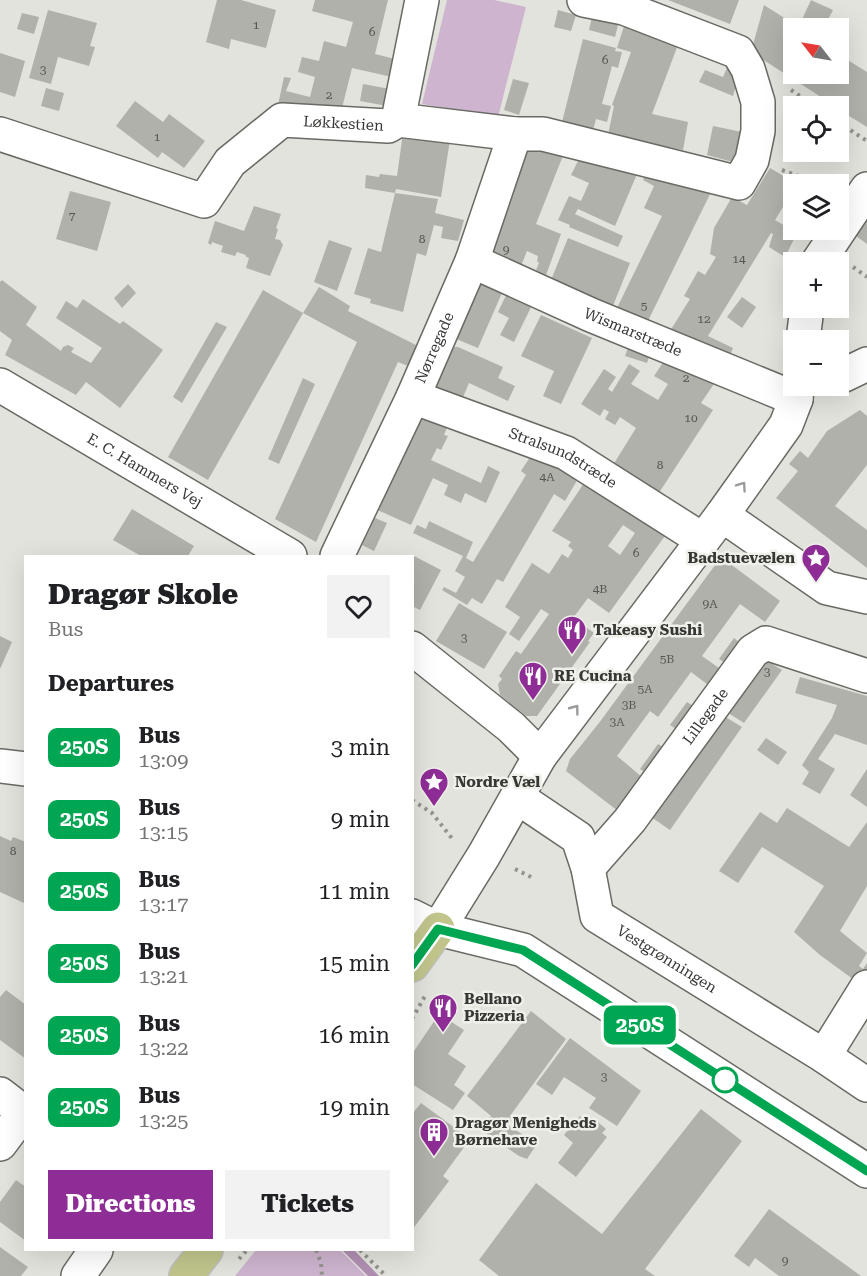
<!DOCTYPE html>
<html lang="en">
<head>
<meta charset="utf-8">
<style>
  :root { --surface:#fff; --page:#f2f2f2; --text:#202124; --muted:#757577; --accent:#8e2d95 }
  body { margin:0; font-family:"Roboto Serif",serif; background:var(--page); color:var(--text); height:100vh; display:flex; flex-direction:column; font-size:22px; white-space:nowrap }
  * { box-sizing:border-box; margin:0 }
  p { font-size:20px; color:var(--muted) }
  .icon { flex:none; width:33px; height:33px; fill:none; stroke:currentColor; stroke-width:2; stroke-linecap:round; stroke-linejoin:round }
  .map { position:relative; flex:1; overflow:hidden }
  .details { position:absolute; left:24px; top:555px; width:390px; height:696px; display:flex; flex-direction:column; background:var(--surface); border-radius:0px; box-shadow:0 6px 24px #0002 }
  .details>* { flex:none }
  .badge { padding:0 12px; border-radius:9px; font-size:21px; line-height:39px }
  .needle { width:39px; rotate:301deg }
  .controls { position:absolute; left:783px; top:18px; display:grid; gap:12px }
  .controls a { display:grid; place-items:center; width:66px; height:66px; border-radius:0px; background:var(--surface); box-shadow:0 6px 24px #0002; font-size:30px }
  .map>.badge { position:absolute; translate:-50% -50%; box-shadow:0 0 0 3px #fff }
  h2 { padding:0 24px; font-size:22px; line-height:54px }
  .round { display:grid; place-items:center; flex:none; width:63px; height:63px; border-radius:0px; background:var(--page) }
  .summary { display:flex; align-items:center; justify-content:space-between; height:102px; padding:0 24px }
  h1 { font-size:28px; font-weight:800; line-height:45px }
  .cta { display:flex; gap:12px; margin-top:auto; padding:12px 24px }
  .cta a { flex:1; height:69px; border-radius:0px; background:var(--accent); color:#fff; font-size:24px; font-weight:800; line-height:69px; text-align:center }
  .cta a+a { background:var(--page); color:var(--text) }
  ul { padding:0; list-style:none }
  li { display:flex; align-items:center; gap:18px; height:72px; padding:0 24px }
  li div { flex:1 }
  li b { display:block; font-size:22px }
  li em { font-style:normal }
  li .badge { min-width:66px; font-weight:700; text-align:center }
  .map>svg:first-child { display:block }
  .green { fill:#ceb4cf }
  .forest { fill:#b18fb3 }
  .building { fill:#b0b1aa; fill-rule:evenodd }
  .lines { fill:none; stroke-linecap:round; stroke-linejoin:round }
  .minor-casing { stroke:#696a64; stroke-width:36 }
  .major-casing { stroke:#bfbfbe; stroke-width:36 }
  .path { stroke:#94948f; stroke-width:4; stroke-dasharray:3 4.5; stroke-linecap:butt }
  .minor { stroke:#fff; stroke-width:33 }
  .major { stroke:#c1c58c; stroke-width:33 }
  .oneway { stroke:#9b9b9a }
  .line-casing { stroke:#fff; stroke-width:14 }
  .line { stroke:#00a651; stroke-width:9 }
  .stop-dot { fill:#fff; stroke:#00a651; stroke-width:3 }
  .labels { text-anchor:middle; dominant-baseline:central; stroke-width:5; stroke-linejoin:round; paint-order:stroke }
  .number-label { font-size:12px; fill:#555652 }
  .street-label { font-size:15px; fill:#373735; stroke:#eff0e9 }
  .poi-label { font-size:15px; font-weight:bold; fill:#373735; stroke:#eff0e9; text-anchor:start }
</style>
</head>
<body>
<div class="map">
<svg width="867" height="1276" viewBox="0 0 867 1276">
  <rect width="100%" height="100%" fill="#e2e3dc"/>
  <!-- green -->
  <path class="green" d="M447,0H494L526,7L498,117L422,104Z
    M256,1250H340L366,1276H235Z"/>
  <!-- forest -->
  <path class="forest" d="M342,1250H354L379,1276H368Z"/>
  <!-- building -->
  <path class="building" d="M217,0H241L276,10L266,48L231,39L229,49L206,42Z
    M315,0H388L375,54L395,59L392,77L352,68L340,116L278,105L284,77L291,78L286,91L310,97L315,77L298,72L302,57L319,61L324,41L346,47L353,22L312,11Z
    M668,0H739L730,24Z
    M811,0L833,10L824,28H805L799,26Z
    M764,5L800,28H794V74H838V54L867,72V127L838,109V106H835L751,52Z
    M48,10L97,23L90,46L95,47L89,66L58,57L51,84L29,78Z
    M558,10L576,15L571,31L554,27Z
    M22,13L39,17L34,34L17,29Z
    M593,13L619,21L615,37L589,30Z
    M625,23L679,42L652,114L688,122L683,150L608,135L614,106L612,105L631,52L617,48Z
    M583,39L616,48L615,51L622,52L618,68L612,66L602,104L611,106L607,122L596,119L592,134L561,126Z
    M0,53L25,61L15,97L0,92Z
    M727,68L733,71L737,82L733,96L699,82L705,70L723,77Z
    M513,79L529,83L519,115L504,110Z
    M363,84L390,89L387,106L360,101Z
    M46,88L64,93L59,111L41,106Z
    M135,101L163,122L169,114L205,141L184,168L162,152L158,158L116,126Z
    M713,126L742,132L733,162L707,155Z
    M403,133L450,140L441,197L396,189L395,193L365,188L366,175L379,177L380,174L397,176Z
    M529,139L566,148L536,224L561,234L546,275L536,270L539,263L537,261L538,256L527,251L519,271L483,256Z
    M582,153L640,167L615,226L578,209L575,214L623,236L618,247L569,227L570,225L558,220L569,196L581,201L589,183L571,175Z
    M649,167L711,192L646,325L616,310L662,216L644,208L654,186L643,180Z
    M770,168L797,184H794V189L775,220L797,233L785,257L769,247L773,234L771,233L708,336L733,348L728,360L670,331L690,299L684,296L698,271L705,275L716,257L710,254L714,228L732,197L747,205Z
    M70,191L111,202L97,251L56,239Z
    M395,193L438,199L435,213L464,220L458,241L441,238L443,227L434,225L426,256L417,253L403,312L370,303L371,299L354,294L368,248L381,252Z
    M254,206L281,214L276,228L278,229L275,239L280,240L283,245L270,276L246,268L249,258L245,256L246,255L237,252L235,256L221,252L223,246L212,242L211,245L208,243L215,221L244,231Z
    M867,220V244L856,236Z
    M568,238L630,263L611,311L549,285Z
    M329,240L352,248L337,291L314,282Z
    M476,272L505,286L478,348L449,336Z
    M2,280L37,307L26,325L61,351L63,347L68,345L74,348L71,352L91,363L102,348L56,318L66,301L77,308L83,299L120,324L123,321L163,350L120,408L86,382L76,395L5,355L12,340L0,331V282Z
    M128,284L136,293L122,308L114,298Z
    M319,287L350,306L348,311L418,346L408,366L398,362L316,542L275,519L357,342L303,313Z
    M510,287L535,299L514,342L500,335L509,318L498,312Z
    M263,290L303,313L208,480L168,457Z
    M742,297L756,307L742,328L727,317Z
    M541,315L592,338L561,404L543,396L554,371L521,356Z
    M216,322L227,327L182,403L173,397Z
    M631,340L652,348L647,363L625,356Z
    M454,347H458L503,367L498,378L515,386L508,401L469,383L458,409L424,392L441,352L450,356Z
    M670,352L716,381L701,403L713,410L653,502L608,473L636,428L620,417L615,425L605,419L609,412L604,409L600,416L581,404L604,369L616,377L608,389L612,392L629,364L640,371L631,384L658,400L668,384L654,376Z
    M303,378L315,384L279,464L268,459Z
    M420,406L450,420L444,435L448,436L441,450L437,448L431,460L481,483L488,466L500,472L486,503L465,493L461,503L444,495L448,485L433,478L411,525L373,508Z
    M860,410L867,416V465L835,506L867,530V568L776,498L798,471L789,464L800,451L808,458L827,431Z
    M532,454L579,477L565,501L554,494L503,582L497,579L482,604L472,598L467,605L442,590L444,587L456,593L465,577L455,571L463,556L413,533L417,525L426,529L429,521L473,542L466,558L473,562L526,475L521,471Z
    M586,480L670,529L609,613L588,598L573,618L594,633L588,641L590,642L537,716H526L500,695L498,684L502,679L499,676L516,651L521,654L549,614L541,609L519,641L509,634L520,617L505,607L532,563L549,574L562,554L568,558L573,550L568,546L571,542L552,531ZM623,525L635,533L620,555L608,546Z
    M132,509L194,546L188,556H141L113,540Z
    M375,518L387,523L374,551L362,545Z
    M412,555L441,570L420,610L412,606Z
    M721,557L780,601L765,622L740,604L702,656L719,668L707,684L691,672L658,717L650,711L617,756L642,777L618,811L566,771L570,759L599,723Z
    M459,603L507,632L484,669L436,641Z
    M0,636L12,642L0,669Z
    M734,638L745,647L731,667L719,659Z
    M756,654L782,670L744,723L717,706Z
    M800,677L867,696V745L835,734L818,759L835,769L820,794L802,784L809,772L802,765L832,718L837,705L795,693Z
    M687,702L699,710L682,733L670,725Z
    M714,710L742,727L670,830L641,810Z
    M766,738L787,752L778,765L757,750Z
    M658,744L670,752L652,777L640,769Z
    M867,769V807L850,795Z
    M787,808L849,847L867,822V886L840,931L867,953L859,966L863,969L867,963V976L861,985L820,955L794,932L824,886L762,847L738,883L719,871L760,812L777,823Z
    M0,836L11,841L13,837L26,842L24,903L0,892Z
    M6,990L26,1005V1059L0,1040V997Z
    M531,1011L566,1039L510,1116L513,1119L508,1125L537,1144L527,1159L519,1156L480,1129L491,1116L467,1096Z
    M439,1014L464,1030L448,1054L466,1066L454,1085L465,1093L453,1110L412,1084V1054Z
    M570,1038L641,1091L617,1126L589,1108L596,1098L564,1077L552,1095L536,1084Z
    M421,1103L470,1139L443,1176L449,1181L412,1230V1114Z
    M701,1109L742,1141L645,1269L655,1276H499L479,1260L536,1183L602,1234Z
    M580,1116L589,1123L593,1118L606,1129L602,1133L607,1137L576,1177L558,1163L573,1143L564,1135Z
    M16,1180L26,1187V1241L0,1222V1202Z
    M769,1209L861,1276H779L755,1258L749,1267L734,1256Z
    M0,1247L28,1267L21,1276H0Z"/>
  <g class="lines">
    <!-- minor casing -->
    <g class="minor-casing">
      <g id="minor">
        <path d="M398,120L422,0"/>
        <path id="s1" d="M0,134L204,201L230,162L282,120L388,126L398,120L515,134H543L739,183L752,160L758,131V102L748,69L738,52L624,8L584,0"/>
        <path id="s2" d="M472,261L591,315L796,399"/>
        <path d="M818,262L867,189"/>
        <path d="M803,340L807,308"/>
        <path d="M838,378L867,364"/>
        <path id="s3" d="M0,385L290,556"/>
        <path id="s4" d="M413,397L566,453L703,540"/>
        <path d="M722,515L827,588L867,597"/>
        <path id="s5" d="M337,556L413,397L472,261L515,134"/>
        <path d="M412,648L511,727L540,756"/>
        <path d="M0,766L26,769"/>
        <path id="s6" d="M517,797L578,838L588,868L597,916L824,1056L867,1085"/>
        <path id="s7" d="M588,868L630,820L753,651L766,643L867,676"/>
        <path d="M412,916L438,929L523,950L867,1171"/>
        <path d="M438,929L484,855L540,756L722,515L786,425L796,399L797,386"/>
        <path d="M824,1056L867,987"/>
        <path d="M0,1094L26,1114"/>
        <path d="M0,1144L24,1112"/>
        <path d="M78,1276L96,1250"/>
      </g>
    </g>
    <!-- major casing -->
    <g class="major-casing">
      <path id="major" d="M412,965L438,929
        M186,1276L206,1250"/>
    </g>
    <!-- path -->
    <path class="path" d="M791,90L815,106
      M838,122L867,141
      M782,170L821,184
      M853,267L867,277
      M412,800L432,813L454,841
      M515,869L533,878
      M412,1019L425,996
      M316,1250L321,1263L322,1276
      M360,1250L386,1276
      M239,1259L247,1250"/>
    <!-- minor -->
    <use href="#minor" class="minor"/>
    <!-- major -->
    <use href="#major" class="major"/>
  </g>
  <!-- one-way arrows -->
  <defs><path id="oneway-chevron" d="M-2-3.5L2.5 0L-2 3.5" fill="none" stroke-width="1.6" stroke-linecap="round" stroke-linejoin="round" transform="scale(1.5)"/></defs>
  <g class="oneway">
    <use href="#oneway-chevron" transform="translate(742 486) rotate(-55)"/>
    <use href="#oneway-chevron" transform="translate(575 709) rotate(-53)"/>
  </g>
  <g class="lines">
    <!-- line casing -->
    <g class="line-casing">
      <path id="line" d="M412,965L438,929L523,950L867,1171"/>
    </g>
    <!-- line -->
    <use href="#line" class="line"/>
  </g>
  <!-- icons -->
  <defs>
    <g id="sight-pin" transform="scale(1.5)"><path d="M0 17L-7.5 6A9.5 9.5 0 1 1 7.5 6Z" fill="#8e2d95" stroke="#eff0e9"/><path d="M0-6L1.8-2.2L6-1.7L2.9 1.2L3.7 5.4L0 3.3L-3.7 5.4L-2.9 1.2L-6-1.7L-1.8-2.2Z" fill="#fff"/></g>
    <g id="restaurant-pin" transform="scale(1.5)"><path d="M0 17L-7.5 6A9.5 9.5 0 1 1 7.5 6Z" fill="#8e2d95" stroke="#eff0e9"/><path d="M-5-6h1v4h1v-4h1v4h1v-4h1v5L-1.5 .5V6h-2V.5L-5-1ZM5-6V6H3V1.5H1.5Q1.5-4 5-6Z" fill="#fff"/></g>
    <g id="building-pin" transform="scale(1.5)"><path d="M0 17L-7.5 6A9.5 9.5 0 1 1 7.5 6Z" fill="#8e2d95" stroke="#eff0e9"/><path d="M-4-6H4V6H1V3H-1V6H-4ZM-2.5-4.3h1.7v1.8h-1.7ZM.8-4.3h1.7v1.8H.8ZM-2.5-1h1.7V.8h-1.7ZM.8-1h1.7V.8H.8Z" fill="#fff"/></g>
  </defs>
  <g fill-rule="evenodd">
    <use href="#sight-pin" x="816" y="558"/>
    <use href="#restaurant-pin" x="572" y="630"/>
    <use href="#restaurant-pin" x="533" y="676"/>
    <use href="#sight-pin" x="434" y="782"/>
    <use href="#restaurant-pin" x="443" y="1008"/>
    <use href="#building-pin" x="434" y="1132"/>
  </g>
  <!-- markers -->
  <circle class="stop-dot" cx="725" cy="1080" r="12"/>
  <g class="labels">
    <!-- number labels -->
    <g class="number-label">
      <text x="256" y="25">1</text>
      <text x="372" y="32">6</text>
      <text x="605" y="60">6</text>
      <text x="43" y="70">3</text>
      <text x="329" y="95">2</text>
      <text x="157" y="137">1</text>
      <text x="72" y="216">7</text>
      <text x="422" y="239">8</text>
      <text x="506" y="250">9</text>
      <text x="739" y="259">14</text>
      <text x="644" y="306">5</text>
      <text x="704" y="319">12</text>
      <text x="686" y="378">2</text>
      <text x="691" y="418">10</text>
      <text x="660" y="465">8</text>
      <text x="547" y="477">4A</text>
      <text x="636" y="553">6</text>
      <text x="600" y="589">4B</text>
      <text x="710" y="604">9A</text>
      <text x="464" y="638">3</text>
      <text x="667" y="659">5B</text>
      <text x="767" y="672">3</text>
      <text x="645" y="689">5A</text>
      <text x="629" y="705">3B</text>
      <text x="617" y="722">3A</text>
      <text x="13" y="851">8</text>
      <text x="604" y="1077">3</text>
      <text x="785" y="1261">9</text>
    </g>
    <!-- street labels -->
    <g class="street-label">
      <text stroke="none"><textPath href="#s1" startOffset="390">Løkkestien</textPath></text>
      <text stroke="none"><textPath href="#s2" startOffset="176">Wismarstræde</textPath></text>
      <text stroke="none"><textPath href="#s5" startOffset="230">Nørregade</textPath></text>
      <text stroke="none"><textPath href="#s4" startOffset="162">Stralsundstræde</textPath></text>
      <text stroke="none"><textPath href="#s3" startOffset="168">E. C. Hammers Vej</textPath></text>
      <text stroke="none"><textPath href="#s7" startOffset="192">Lillegade</textPath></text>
      <text stroke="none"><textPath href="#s6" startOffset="236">Vestgrønningen</textPath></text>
    </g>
    <!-- poi labels -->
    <g class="poi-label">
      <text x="795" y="558" text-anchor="end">Badstuevælen</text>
      <text x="593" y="630">Takeasy Sushi</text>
      <text x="554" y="676">RE Cucina</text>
      <text x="455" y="782">Nordre Væl</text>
      <text x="464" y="999">Bellano<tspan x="464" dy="17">Pizzeria</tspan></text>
      <text x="455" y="1123">Dragør Menigheds<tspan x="455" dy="17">Børnehave</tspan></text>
    </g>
  </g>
</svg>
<div class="controls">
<a><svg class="needle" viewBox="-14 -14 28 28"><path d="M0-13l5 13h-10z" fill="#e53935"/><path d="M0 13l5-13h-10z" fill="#757577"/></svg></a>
<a><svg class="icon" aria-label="locate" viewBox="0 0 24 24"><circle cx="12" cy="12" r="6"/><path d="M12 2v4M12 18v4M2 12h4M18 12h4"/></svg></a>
<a><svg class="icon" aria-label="layers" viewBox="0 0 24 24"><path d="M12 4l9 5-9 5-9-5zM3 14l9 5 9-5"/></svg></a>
<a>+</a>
<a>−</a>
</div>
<b class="badge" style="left:640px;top:1025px;background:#00a651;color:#fff">250S</b>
<section class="details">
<div class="summary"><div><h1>Dragør Skole</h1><p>Bus</p></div><a class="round"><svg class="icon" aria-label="heart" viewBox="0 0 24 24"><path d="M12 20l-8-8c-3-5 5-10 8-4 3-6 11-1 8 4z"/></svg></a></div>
<h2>Departures</h2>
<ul>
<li><span class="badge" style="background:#00a651;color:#fff">250S</span><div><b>Bus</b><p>13:09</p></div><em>3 min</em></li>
<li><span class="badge" style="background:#00a651;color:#fff">250S</span><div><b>Bus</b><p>13:15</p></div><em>9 min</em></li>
<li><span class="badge" style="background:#00a651;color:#fff">250S</span><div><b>Bus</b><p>13:17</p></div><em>11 min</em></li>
<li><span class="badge" style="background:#00a651;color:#fff">250S</span><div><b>Bus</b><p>13:21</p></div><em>15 min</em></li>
<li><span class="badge" style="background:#00a651;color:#fff">250S</span><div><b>Bus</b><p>13:22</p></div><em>16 min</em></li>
<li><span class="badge" style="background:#00a651;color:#fff">250S</span><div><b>Bus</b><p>13:25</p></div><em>19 min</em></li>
</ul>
<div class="cta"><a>Directions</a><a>Tickets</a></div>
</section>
</div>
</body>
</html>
